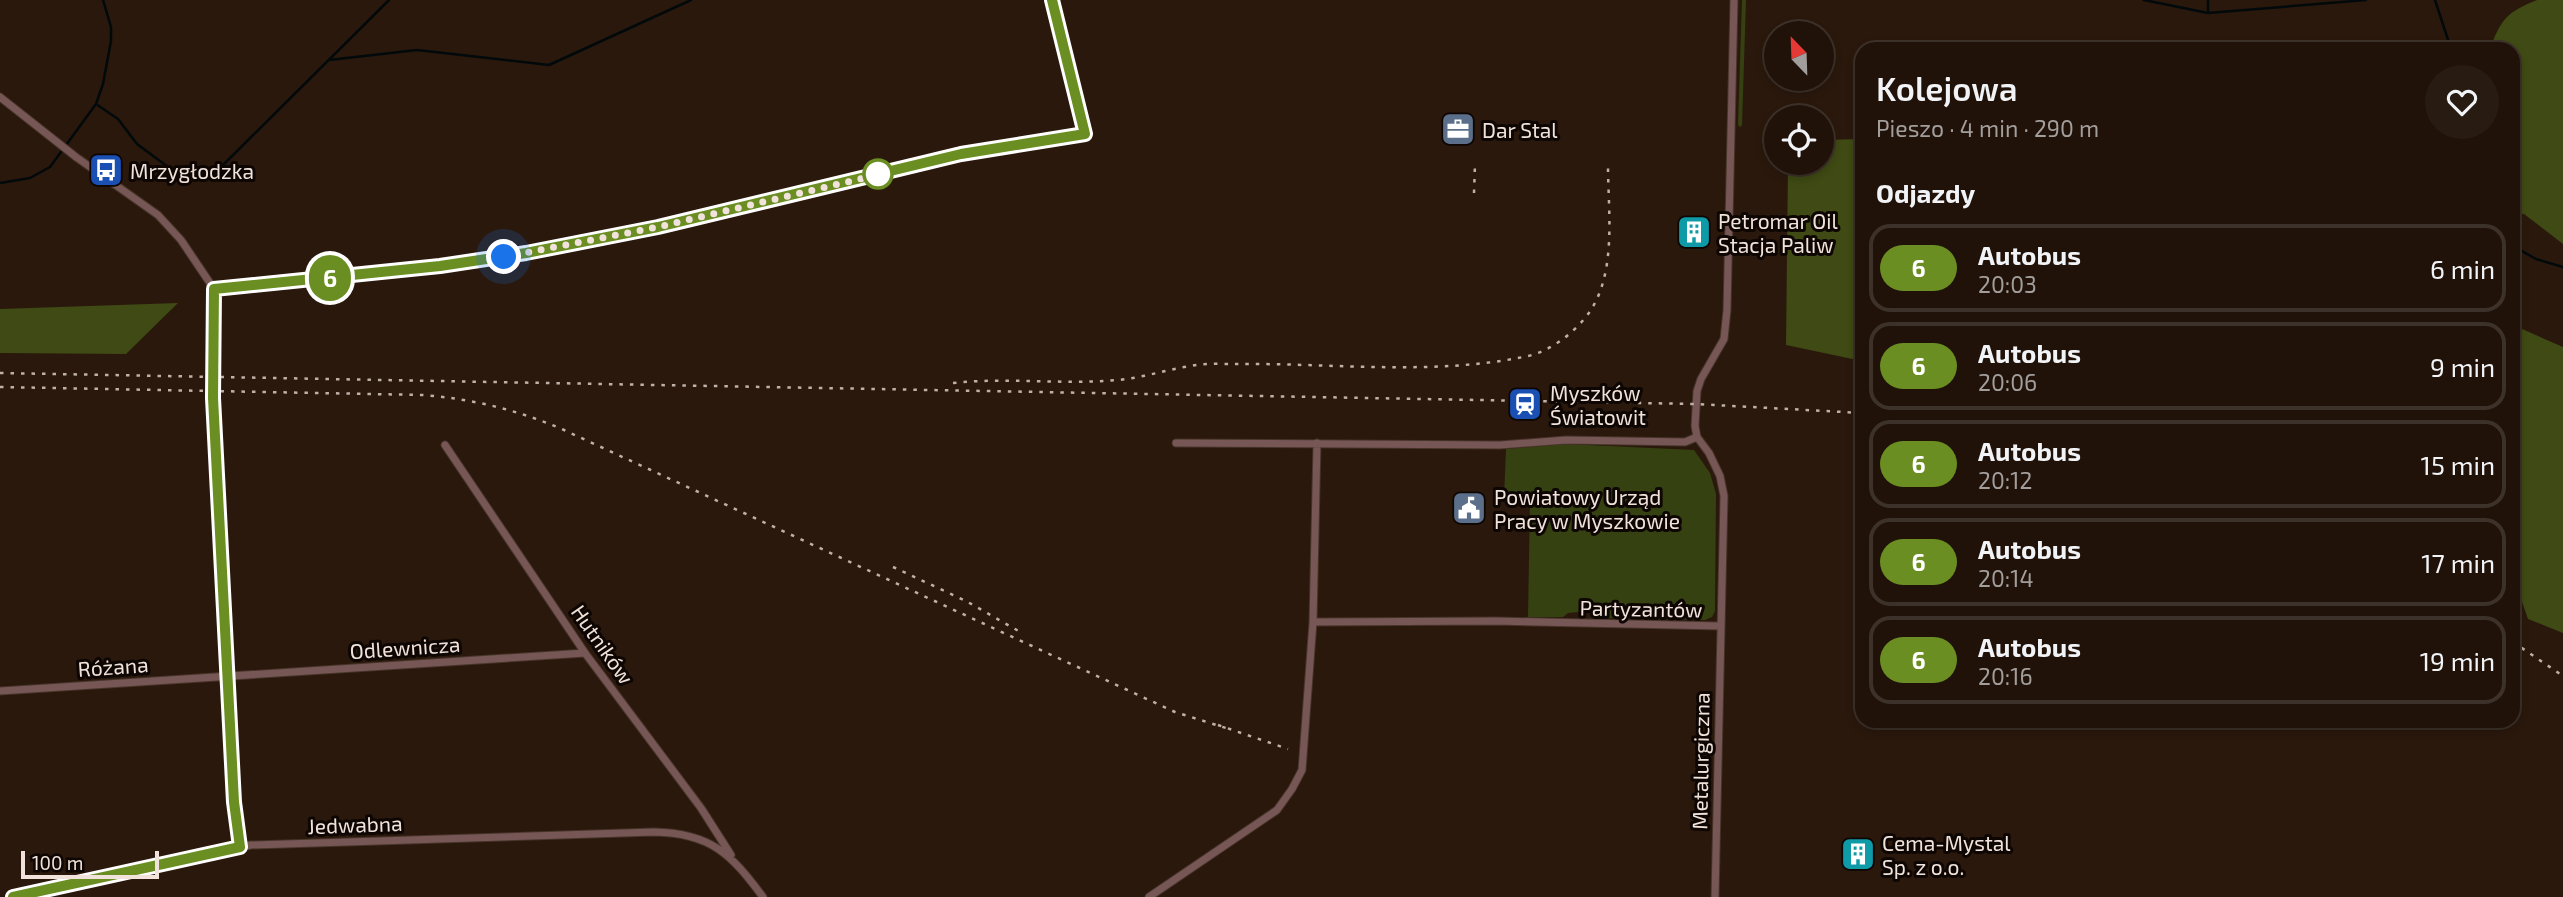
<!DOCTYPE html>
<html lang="pl">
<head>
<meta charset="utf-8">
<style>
  :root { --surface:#201209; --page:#281b12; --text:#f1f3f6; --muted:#a29e9c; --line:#3d322a }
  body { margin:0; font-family:"Exo 2",sans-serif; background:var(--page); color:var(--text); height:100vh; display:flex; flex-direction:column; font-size:26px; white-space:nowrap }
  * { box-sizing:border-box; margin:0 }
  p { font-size:23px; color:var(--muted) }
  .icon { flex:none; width:38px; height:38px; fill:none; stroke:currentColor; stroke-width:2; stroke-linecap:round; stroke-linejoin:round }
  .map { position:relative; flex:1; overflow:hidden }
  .sheet { position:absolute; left:1855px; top:42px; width:665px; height:686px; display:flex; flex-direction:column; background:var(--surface); border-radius:21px; box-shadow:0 4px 10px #0003,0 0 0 2px var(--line) }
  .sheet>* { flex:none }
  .badge { padding:0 14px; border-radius:23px; font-size:24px; line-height:46px }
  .needle { width:46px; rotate:337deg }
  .buttons { position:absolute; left:1764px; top:21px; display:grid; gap:14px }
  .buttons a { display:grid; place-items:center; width:70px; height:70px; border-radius:50%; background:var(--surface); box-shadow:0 4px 10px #0003,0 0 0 2px var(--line); font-size:35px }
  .scale { position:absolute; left:21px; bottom:18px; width:138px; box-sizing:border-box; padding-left:7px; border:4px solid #f1e3db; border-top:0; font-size:19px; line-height:24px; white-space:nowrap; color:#f1e3db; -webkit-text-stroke:5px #0d0603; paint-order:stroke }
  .you { position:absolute; width:35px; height:35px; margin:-18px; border:5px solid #fff; border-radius:50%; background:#1a73e8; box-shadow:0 0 0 10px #1a73e833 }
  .map>.badge { position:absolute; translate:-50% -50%; box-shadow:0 0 0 4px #fff }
  h2 { padding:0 21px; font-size:26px; line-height:63px }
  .round { display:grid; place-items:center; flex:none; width:74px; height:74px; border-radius:37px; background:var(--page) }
  .head { display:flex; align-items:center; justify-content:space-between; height:119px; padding:0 21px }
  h1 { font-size:33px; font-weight:600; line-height:52px }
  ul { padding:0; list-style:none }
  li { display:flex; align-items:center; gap:21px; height:88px; margin:0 14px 10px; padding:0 7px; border:4px solid var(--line); border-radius:21px }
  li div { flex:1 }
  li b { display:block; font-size:26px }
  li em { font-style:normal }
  li .badge { min-width:77px; font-weight:700; text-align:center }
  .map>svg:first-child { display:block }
  .green { fill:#364111 }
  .forest { fill:#3f4a14 }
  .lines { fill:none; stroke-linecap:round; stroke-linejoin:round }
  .stream { stroke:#01090b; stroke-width:2.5 }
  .street-casing { stroke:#463429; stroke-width:9 }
  .street { stroke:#775656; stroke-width:7 }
  .rail { stroke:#c0b1a8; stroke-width:2.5; stroke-dasharray:3.5 7; stroke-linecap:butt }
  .line-casing { stroke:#fff; stroke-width:16 }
  .line { stroke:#6b8e23; stroke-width:10 }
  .walk { stroke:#f1e3db; stroke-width:7; stroke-dasharray:0 12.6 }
  .stop-dot { fill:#fff; stroke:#6b8e23; stroke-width:3.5 }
  .labels { text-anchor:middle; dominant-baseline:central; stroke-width:6; stroke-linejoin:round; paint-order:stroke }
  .poi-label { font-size:21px; fill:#f1e3db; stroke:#0d0603; text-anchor:start }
  .street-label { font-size:21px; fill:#f1e3db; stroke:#0d0603 }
</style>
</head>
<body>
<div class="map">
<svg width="2563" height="897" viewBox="0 0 2563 897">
  <rect width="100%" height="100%" fill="#2a180c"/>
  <!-- green -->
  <path class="green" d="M1742,0H1746L1742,125L1740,127L1738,125Z
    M1566,444L1694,450L1710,473L1716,494L1715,611L1712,617L1705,620L1604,618L1598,613H1590L1589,608L1579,609V612L1568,613L1563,617H1528L1530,500L1504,498L1506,449Z"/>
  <!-- forest -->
  <path class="forest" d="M2537,0H2563V244L2524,214H2513V49H2490C2501,19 2507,12 2537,0Z
    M1862,139V361L1786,345L1788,163H1822V140Z
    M178,303L126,354L0,353V309Z
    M2513,325L2563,347V633L2528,619L2513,576Z"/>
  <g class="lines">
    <!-- stream -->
    <path class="stream" d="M2144,0L2208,13L2366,0
      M2208,0V13
      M2435,0L2451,49
      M329,60L417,50L549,65L691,0
      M96,104L118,119L137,144L183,178L198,179L218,170L389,0
      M0,183L30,178L50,167L96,104L103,84L111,41V27L103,0
      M2513,246L2536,259L2563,267"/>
    <!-- street casing -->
    <g class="street-casing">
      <path id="street" d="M0,97L76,157L158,215L181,240L214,289
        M214,289L440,266L526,253L658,227L961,154L1085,133L1052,0
        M214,289L213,398L234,802L240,847
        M1176,443L1500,445L1566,440L1685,442L1697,437
        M445,445L585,653L701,808L731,855
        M1313,622L1496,621L1720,626
        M0,691L585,653
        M13,897L251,845L654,832C711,833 731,854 763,897
        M1149,897L1277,810L1292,789L1302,770L1313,622L1317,443
        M1715,897L1724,496L1720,476L1709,453L1697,437L1695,426L1697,391L1701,379L1724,339L1727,310L1734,0"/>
    </g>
    <!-- street -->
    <use href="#street" class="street"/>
    <!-- rail -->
    <path class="rail" d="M1474,193L1475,164
      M0,373L1696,404L1862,413
      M953,383C1008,377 1062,385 1117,380C1142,378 1165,370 1190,366C1205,363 1222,364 1237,364C1332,363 1435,376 1528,356C1550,351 1571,335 1585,318C1618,278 1608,213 1608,165
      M0,387L423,395C473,399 518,410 564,430L1175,712L1226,728
      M893,567L966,601L1022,633
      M2513,642L2563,676
      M1218,725L1288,749"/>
  </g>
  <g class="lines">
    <!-- line casing -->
    <g class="line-casing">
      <path id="line" d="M13,897L240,847L234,802L213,398L214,289L440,266L526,253L658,227L961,154L1085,134L1052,0"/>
    </g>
    <!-- line -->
    <use href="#line" class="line"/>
    <!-- walk -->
    <path class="walk" d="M504,257L658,227L885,173L878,174"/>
  </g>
  <!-- icons -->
  <defs>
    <g id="office-square" transform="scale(1.75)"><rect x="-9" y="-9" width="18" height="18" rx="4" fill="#5c6f8a" stroke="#0d0603"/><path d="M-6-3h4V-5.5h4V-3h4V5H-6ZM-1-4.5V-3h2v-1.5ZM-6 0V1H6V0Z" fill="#fff"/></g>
    <g id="bus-square" transform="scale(1.75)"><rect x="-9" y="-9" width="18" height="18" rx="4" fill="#1a4fb4" stroke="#0d0603"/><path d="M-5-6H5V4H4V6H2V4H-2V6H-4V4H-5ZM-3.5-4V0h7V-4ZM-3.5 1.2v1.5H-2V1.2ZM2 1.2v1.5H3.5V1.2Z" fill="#fff"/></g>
    <g id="building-square" transform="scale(1.75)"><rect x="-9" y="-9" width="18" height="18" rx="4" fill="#0f9aa8" stroke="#0d0603"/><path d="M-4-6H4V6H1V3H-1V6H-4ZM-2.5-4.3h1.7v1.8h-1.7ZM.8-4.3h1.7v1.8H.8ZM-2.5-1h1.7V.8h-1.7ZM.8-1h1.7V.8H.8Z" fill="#fff"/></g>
    <g id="station-square" transform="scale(1.75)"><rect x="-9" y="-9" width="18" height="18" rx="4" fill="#1a4fb4" stroke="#0d0603"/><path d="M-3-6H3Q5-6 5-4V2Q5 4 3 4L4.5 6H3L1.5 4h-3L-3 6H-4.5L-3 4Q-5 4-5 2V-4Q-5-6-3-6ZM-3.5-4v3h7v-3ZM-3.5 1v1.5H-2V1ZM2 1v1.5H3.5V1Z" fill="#fff"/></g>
    <g id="civic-square" transform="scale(1.75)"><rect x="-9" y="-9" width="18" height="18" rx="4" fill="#5c6f8a" stroke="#0d0603"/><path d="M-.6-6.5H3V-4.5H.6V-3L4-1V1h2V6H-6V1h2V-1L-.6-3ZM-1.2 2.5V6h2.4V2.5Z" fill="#fff"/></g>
  </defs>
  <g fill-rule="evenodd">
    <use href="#office-square" x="1458" y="129"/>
    <use href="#bus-square" x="106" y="170"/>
    <use href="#building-square" x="1694" y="232"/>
    <use href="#station-square" x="1525" y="404"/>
    <use href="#civic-square" x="1469" y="508"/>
    <use href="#building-square" x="1858" y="854"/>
  </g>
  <!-- markers -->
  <circle class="stop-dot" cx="878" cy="174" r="14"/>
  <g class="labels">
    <!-- poi labels -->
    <g class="poi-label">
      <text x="1482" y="129">Dar Stal</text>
      <text x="130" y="170">Mrzygłodzka</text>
      <text x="1718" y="220">Petromar Oil<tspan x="1718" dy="24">Stacja Paliw</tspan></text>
      <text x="1550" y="392">Myszków<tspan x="1550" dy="24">Światowit</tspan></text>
      <text x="1494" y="496">Powiatowy Urząd<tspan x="1494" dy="24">Pracy w Myszkowie</tspan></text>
      <text x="1882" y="842">Cema-Mystal<tspan x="1882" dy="24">Sp. z o.o.</tspan></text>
    </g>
    <!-- street labels -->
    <g class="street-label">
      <text transform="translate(1641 608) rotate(1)">Partyzantów</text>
      <text transform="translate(603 644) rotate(55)">Hutników</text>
      <text transform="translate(405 647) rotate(-4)">Odlewnicza</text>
      <text transform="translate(113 666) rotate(-4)">Różana</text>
      <text transform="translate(1700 761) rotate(-89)">Metalurgiczna</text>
      <text transform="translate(355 824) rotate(-2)">Jedwabna</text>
    </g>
  </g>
</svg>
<div class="buttons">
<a><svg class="needle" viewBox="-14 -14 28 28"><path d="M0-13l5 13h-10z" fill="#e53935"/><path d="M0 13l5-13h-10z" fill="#a29e9c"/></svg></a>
<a><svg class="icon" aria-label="locate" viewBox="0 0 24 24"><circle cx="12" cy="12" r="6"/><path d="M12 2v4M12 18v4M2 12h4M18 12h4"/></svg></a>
</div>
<div class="scale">100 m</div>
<div class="you" style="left:504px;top:257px"></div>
<b class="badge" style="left:330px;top:278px;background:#6b8e23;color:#fff">6</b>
<section class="sheet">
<div class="head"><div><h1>Kolejowa</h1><p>Pieszo · 4 min · 290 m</p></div><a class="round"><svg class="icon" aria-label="heart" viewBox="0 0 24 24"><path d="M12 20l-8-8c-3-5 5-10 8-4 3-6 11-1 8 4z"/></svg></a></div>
<h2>Odjazdy</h2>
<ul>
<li><span class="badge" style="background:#6b8e23;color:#fff">6</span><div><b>Autobus</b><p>20:03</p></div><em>6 min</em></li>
<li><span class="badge" style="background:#6b8e23;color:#fff">6</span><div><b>Autobus</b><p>20:06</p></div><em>9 min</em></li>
<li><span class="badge" style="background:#6b8e23;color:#fff">6</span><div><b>Autobus</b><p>20:12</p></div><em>15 min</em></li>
<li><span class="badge" style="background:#6b8e23;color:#fff">6</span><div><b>Autobus</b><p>20:14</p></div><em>17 min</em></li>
<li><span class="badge" style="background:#6b8e23;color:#fff">6</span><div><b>Autobus</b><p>20:16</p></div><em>19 min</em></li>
</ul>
</section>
</div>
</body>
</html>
